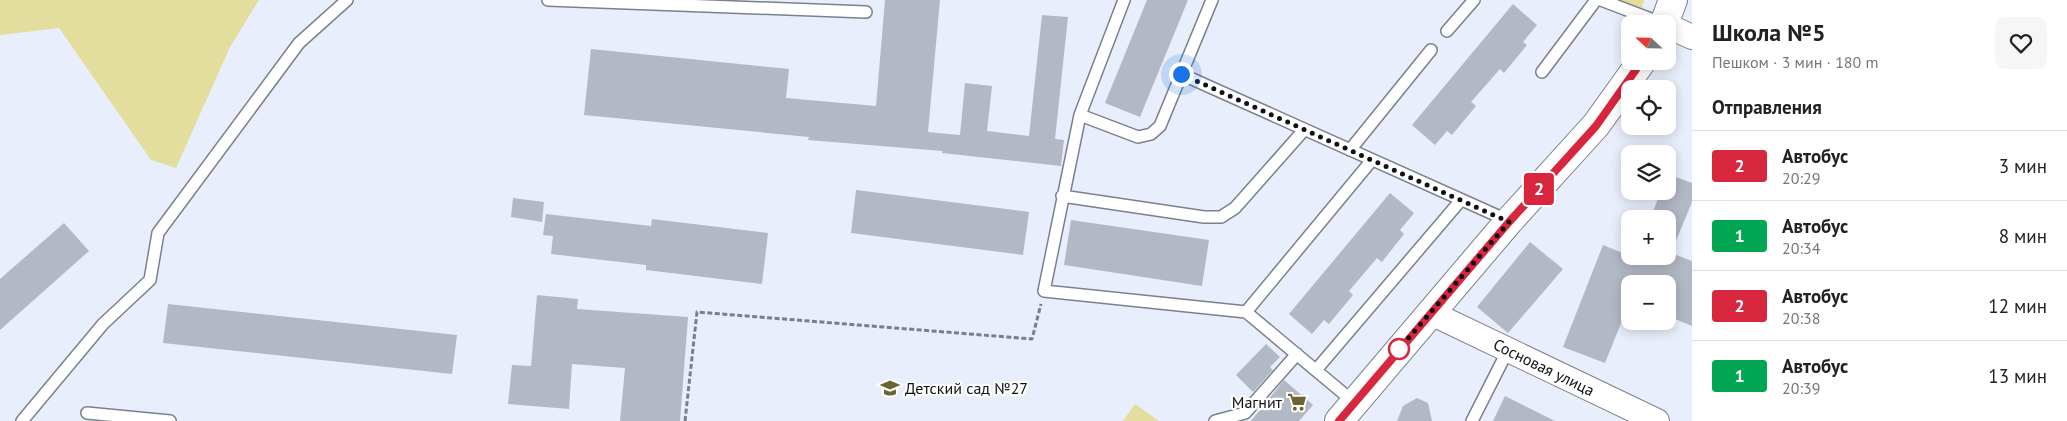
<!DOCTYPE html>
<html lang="ru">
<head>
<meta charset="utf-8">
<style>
  :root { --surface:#fff; --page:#f6f6f6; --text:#222; --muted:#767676; --line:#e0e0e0 }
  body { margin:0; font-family:"PT Sans",sans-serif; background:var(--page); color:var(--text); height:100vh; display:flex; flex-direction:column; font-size:19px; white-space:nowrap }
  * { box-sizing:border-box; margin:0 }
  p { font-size:16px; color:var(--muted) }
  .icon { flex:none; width:28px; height:28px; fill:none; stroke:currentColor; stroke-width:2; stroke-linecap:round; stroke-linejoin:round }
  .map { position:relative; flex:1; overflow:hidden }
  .sheet { display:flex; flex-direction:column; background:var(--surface); width:375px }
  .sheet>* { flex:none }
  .badge { padding:0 10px; border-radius:4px; font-size:18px; line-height:32px }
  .needle { width:32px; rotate:292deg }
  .buttons { position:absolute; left:1621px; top:15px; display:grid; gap:10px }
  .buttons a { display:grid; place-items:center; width:55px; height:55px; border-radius:10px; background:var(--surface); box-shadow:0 2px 12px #0003; font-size:25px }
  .you { position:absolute; width:25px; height:25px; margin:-12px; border:4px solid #fff; border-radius:50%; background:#1a73e8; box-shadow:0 0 0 8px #1a73e833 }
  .map>.badge { position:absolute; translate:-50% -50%; box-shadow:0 0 0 2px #fff }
  h2 { padding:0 20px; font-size:19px; line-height:45px }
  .round { display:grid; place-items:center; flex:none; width:52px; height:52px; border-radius:10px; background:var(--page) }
  .overview { display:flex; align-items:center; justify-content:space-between; height:85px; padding:0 20px }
  h1 { font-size:24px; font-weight:800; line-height:38px }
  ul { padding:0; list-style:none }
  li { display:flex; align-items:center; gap:15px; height:70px; padding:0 20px; border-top:1px solid var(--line) }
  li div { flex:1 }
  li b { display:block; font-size:19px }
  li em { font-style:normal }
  li .badge { min-width:55px; font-weight:700; text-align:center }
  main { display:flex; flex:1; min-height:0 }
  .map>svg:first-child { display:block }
  .green { fill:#e3de9d }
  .building { fill:#b2b8c4 }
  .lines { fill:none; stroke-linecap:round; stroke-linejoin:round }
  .lane-casing { stroke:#7b808c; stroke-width:14 }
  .street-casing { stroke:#7b808c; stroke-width:26 }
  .secondary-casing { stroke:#7b808c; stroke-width:30 }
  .path { stroke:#7a7e86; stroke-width:3; stroke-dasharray:5 2.5; stroke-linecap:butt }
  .lane { stroke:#fff; stroke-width:11 }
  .street { stroke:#fff; stroke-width:24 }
  .secondary { stroke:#fff; stroke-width:28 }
  .line-casing { stroke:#fff; stroke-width:11 }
  .line { stroke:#d7263d; stroke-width:8 }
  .walk { stroke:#0f1115; stroke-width:5; stroke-dasharray:0 9 }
  .stop-dot { fill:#fff; stroke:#d7263d; stroke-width:2.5 }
  .labels { text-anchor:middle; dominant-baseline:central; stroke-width:4.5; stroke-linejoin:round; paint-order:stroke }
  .street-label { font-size:16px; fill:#0f1115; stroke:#fff }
  .poi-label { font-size:16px; fill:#0f1115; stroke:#fff; text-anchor:start }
</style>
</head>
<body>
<main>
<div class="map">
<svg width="1692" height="421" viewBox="0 0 1692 421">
  <rect width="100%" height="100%" fill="#e8eefb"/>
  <!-- green -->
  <path class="green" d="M0,0H259L230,47L176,168L151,160L59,28L0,35Z
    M1604,0H1644L1642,8Z
    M1135,404L1159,421H1123Z"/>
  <!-- building -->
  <path class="building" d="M885,0H940L928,132L960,135L965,83L992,86L987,131L1029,136L1042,15L1068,17L1055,139L1064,140L1061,166L942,153V151L808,140L809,137L584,115L591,49L789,69L786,98L876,106Z
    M1147,0H1188L1140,117L1105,103Z
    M1513,4L1537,25L1523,42L1527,45L1504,73L1500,69L1471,102L1476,106L1452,135L1447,131L1435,145L1412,125Z
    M1668,174L1692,183V202L1671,253L1692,261V326L1668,316V284H1630V301L1605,363L1563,347L1603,245L1630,256H1668V219H1650L1661,191H1668Z
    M856,190L1029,212L1023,255L851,233Z
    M1390,193L1414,213L1400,230L1404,234L1382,262L1377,258L1349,291L1353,295L1329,324L1324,320L1312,334L1289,314Z
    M513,198L544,202L542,222L511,217Z
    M546,214L651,226L652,219L768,233L762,284L646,270V265L551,254L553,236L543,235Z
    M1071,220L1209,240L1202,286L1064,265Z
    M64,223L89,251L0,330V279Z
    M1530,242L1563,269L1508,333L1477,307Z
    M537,295L578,299L577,309L688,317L680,421H620L625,368L572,364L569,409L508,404L512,365L531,366Z
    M168,304L457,335L452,374L163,343Z
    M1266,344L1280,357L1270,367L1273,370L1253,392L1236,375Z
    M1284,380L1313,405L1299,421H1251Z
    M1505,396L1555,421H1493Z
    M1417,398L1428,403L1432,421H1397L1403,406Z"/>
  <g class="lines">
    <!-- lane casing -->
    <g class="lane-casing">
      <path id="lane" d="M548,0L866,12
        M1124,0L1080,115L1138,137L1151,134L1160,126L1212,0
        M1601,0L1664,24
        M1447,31L1474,0
        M1542,72L1596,0
        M1181,74L1509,221
        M1080,115L1044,291L1246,312L1355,403
        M1350,150L1431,50
        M1062,196L1204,217H1221L1235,208L1304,130
        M1246,312L1372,160
        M1316,370L1461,200
        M87,413L170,421
        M22,421L103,324L150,280L158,233L299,43L347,0
        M1215,421L1245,413L1297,354
        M1472,421L1508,350"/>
    </g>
    <!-- street casing -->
    <g class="street-casing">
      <path id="street" d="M1668,26L1692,37
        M1431,313L1657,421"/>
    </g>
    <!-- secondary casing -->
    <g class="secondary-casing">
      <path id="secondary" d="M1664,24L1673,0
        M1339,421L1509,221L1596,125L1642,61"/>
    </g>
    <!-- path -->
    <path class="path" d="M685,421L697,312L1032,339L1041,304"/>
    <!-- lane -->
    <use href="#lane" class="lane"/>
    <!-- street -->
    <use href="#street" class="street"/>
    <!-- secondary -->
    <use href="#secondary" class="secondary"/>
  </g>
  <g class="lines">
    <!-- line casing -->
    <g class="line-casing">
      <path id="line" d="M1339,421L1509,222L1596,126L1642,61"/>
    </g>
    <!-- line -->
    <use href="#line" class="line"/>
    <!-- walk -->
    <path class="walk" d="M1181,74L1509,222L1399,349"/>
  </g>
  <!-- icons -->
  <defs>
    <g id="school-bare" transform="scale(1.5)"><path d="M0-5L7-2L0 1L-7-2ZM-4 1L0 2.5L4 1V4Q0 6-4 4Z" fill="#6a6532" stroke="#fff" stroke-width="2.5" paint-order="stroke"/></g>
    <g id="supermarket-bare" transform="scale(1.5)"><path d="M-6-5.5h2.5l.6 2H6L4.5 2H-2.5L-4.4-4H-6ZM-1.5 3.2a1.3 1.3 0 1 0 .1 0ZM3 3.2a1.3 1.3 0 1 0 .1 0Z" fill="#6a6532" stroke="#fff" stroke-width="2.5" paint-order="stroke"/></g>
  </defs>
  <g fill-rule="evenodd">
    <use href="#school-bare" x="890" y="388"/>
    <use href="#supermarket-bare" x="1297" y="402"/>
  </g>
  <!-- markers -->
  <circle class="stop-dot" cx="1399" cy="349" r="10"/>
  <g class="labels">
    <!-- street labels -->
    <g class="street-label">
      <text transform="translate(1544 367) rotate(26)">Сосновая улица</text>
    </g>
    <!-- poi labels -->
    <g class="poi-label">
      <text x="905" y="388">Детский сад №27</text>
      <text x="1282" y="402" text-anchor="end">Магнит</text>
    </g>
  </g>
</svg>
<div class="buttons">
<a><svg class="needle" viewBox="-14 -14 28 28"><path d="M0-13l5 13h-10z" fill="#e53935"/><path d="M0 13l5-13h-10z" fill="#767676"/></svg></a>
<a><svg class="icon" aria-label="locate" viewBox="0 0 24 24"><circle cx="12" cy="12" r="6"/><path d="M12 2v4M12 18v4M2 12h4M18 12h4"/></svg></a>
<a><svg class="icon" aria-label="layers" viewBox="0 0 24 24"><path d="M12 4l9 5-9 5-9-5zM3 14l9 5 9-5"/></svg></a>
<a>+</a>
<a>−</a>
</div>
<div class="you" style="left:1181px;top:74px"></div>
<b class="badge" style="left:1539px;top:189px;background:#d7263d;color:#fff">2</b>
</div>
<section class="sheet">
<div class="overview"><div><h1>Школа №5</h1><p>Пешком · 3 мин · 180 m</p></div><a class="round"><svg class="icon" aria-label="heart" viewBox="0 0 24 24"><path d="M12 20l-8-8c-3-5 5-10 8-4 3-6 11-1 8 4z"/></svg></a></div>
<h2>Отправления</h2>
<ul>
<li><span class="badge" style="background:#d7263d;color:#fff">2</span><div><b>Автобус</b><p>20:29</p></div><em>3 мин</em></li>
<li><span class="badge" style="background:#00a651;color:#fff">1</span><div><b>Автобус</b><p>20:34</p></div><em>8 мин</em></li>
<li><span class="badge" style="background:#d7263d;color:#fff">2</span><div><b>Автобус</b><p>20:38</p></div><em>12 мин</em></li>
<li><span class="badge" style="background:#00a651;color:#fff">1</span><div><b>Автобус</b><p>20:39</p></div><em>13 мин</em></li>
</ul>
</section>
</main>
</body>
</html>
